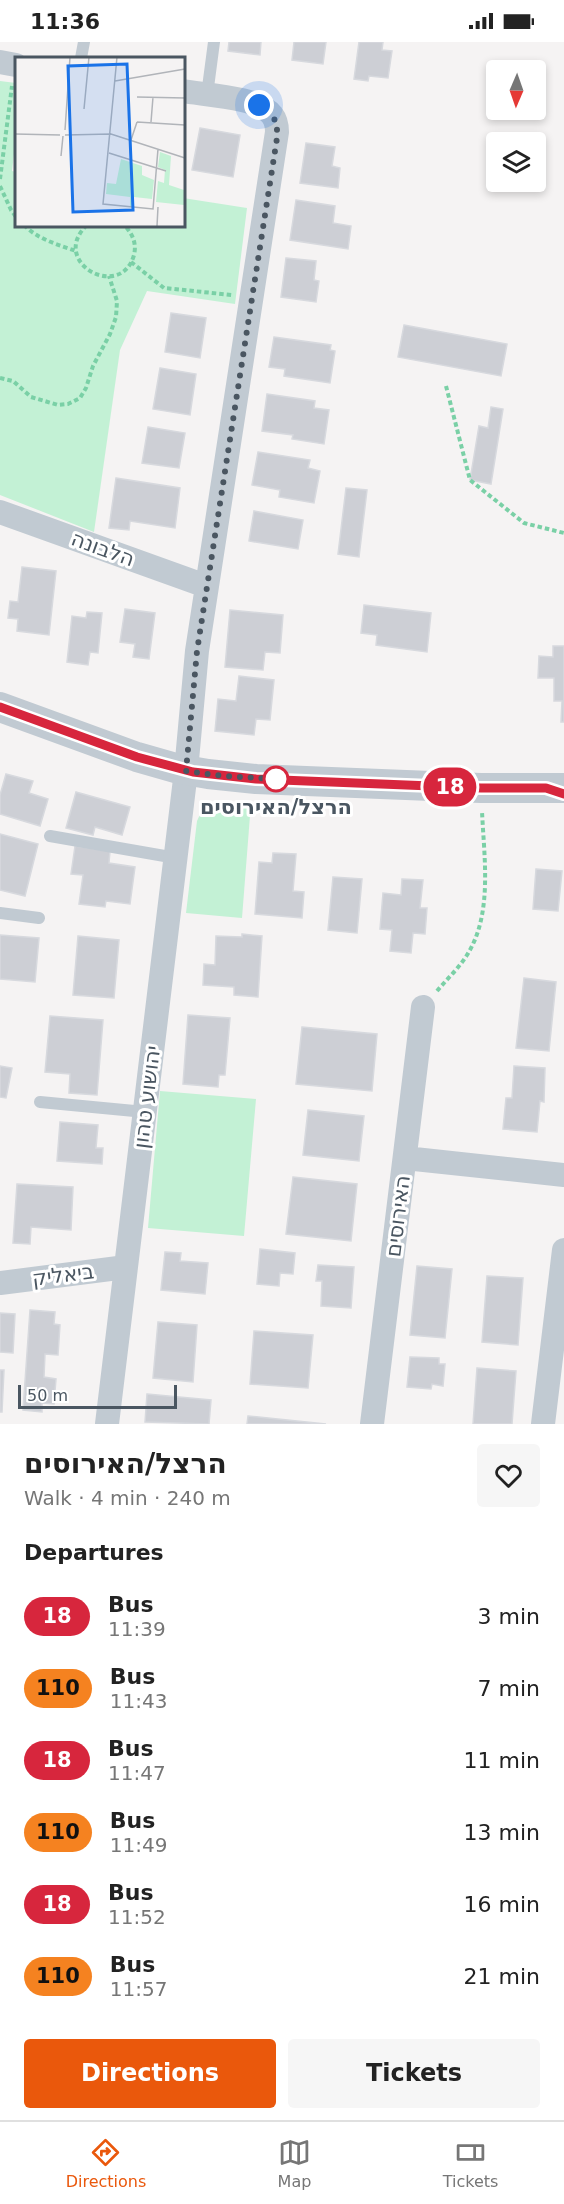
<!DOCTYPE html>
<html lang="en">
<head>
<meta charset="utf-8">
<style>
  :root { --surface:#fff; --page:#f6f6f6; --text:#222; --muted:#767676; --line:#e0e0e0; --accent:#ea580c }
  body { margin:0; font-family:"DejaVu Sans",Heebo,sans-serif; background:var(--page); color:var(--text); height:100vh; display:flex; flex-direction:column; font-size:22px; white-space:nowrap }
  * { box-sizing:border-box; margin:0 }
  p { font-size:20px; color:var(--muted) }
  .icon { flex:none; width:33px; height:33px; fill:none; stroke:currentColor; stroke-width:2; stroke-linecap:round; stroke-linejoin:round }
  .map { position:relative; height:1382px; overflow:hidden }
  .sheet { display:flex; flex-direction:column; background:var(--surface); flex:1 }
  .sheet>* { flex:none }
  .badge { padding:0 12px; border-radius:20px; font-size:21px; line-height:39px }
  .needle { width:39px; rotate:182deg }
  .tools { position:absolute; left:486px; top:18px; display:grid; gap:12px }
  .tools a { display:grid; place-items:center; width:60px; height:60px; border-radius:6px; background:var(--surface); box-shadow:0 3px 9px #0003; font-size:30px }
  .scale { position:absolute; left:18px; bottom:15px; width:159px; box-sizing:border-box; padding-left:6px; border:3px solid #4a5661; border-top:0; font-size:16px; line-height:21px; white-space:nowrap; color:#4a5661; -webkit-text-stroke:4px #fff; paint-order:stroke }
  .you { position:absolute; width:30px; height:30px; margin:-15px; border:4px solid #fff; border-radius:50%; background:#1a73e8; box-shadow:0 0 0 9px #1a73e833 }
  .map>.badge { position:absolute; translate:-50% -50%; box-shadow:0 0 0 3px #fff }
  h2 { padding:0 24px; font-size:22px; line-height:54px }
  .round { display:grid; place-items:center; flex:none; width:63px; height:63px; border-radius:6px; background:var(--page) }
  .summary { display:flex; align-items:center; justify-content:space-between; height:102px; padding:0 24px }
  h1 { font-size:28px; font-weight:700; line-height:45px }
  .button { display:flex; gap:12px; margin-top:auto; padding:12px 24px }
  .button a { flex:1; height:69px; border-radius:6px; background:var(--accent); color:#fff; font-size:24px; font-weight:700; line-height:69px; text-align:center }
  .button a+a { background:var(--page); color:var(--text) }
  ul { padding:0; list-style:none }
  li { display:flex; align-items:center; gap:18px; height:72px; padding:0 24px }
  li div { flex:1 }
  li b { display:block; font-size:22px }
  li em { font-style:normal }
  li .badge { min-width:66px; font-weight:700; text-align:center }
  .status { display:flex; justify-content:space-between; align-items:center; height:42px; padding:0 30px; background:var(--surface); direction:ltr }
  .status svg { height:16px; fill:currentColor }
  .tab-bar { display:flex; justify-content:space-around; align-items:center; height:84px; border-top:2px solid var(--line); background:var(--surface); font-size:16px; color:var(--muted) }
  .tab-bar a { display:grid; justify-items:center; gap:3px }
  .tab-bar .selected { color:var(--accent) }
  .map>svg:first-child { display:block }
  .green { fill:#c3f1d5 }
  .building { fill:#cdcfd5; stroke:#d7d9de; stroke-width:1.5 }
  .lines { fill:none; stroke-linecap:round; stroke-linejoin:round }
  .path { stroke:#7ad0a6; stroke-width:4; stroke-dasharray:4.5 3; stroke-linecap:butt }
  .service { stroke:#c1cad2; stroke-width:12 }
  .minor { stroke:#c1cad2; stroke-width:24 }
  .tertiary { stroke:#c1cad2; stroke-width:30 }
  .line-casing { stroke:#fff; stroke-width:14 }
  .line { stroke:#d7263d; stroke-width:9 }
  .walk { stroke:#4a5661; stroke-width:6; stroke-dasharray:0 10.8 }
  .stop-dot { fill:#fff; stroke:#d7263d; stroke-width:3 }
  .labels { text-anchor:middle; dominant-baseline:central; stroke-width:6; stroke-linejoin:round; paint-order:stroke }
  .street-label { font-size:21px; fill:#4a5661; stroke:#fff }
  .stop-label { font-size:21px; font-weight:bold; fill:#4a5661; stroke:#fff }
  .inset-road { fill:none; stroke:#b1b4b9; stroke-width:1.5 }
  .view { fill:#1a73e8; fill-opacity:0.15; stroke:#1a73e8; stroke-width:3 }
  .inset-edge { fill:none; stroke:#4a5661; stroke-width:3 }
</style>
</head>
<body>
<div class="status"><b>11:36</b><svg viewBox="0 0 49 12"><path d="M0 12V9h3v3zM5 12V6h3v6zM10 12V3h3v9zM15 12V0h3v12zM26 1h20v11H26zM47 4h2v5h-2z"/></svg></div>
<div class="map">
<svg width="564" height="1382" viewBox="0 0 564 1382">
  <rect width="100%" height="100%" fill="#f5f3f3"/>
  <!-- green -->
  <path class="green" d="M0,39L16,41V95L12,129L16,130V183H183V156L247,166L235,262L147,249L120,308L94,490L0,453Z
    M216,761H251L242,876L186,871L197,779L203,766Z
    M160,1049L256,1057L244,1194L148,1186Z"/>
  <!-- building -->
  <path class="building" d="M229,0H261L260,13L228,9Z
    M294,0H326L323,22L292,18Z
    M359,0H383L382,8L392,9L388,36L369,34L368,39L354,37Z
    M200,86L240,93L233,135L192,128Z
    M306,101L335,105L332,124L340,126L338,146L300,141Z
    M296,158L335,164L333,181L351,184L348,207L290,198Z
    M286,216L316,219L314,238L319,239L316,260L281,255Z
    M171,271L206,276L200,316L165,310Z
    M404,283L507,302L501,334L398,315Z
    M274,295L331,303L330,308L335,309L330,341L284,334L285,327L269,325Z
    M160,326L196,332L190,373L153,367Z
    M267,352L315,359L314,366L329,368L324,402L292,397L293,393L262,389Z
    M491,365L503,367L491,442L470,438L479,384L488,386Z
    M148,385L185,391L179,426L142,421Z
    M258,410L310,418L308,426L320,429L314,461L279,455L280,448L252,443Z
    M116,436L180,446L175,486L130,479L129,488L109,486Z
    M346,446L367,448L359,515L338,512Z
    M254,469L303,478L298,507L249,499Z
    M22,525L56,529L49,593L17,589L18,577L8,576L10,559L18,560Z
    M364,563L431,571L427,610L376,603L377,593L361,591Z
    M125,567L155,571L149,617L133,615L135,602L120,600Z
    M230,568L283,573L280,611L265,610L263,628L225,625Z
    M87,570L102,571L98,611L90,610L88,623L67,620L72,574L86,576Z
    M553,604H564V680H561L562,659H554V636H538L539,614L553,615Z
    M239,634L274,638L270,678L256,677L254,693L215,689L218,657L236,659Z
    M6,732L33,739L29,751L48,757L40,784L0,772V753Z
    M76,750L130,765L122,793L95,785L93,793L66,786Z
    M0,792L38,802L25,854L0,848Z
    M75,804L110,809L109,821L135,825L130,862L106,859L105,865L79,862L83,833L71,832Z
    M273,811L296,812L293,849L304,850L302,876L255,872L259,820L272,821Z
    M536,827L562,829L558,869L533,867Z
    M333,835L362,837L357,891L328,888Z
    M402,837L423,838L420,866H427L425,892L413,891L411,911L390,909L392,888L380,887L383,851L401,853Z
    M242,892L262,894L258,955L234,953V945L203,943L204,922L215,923L216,894L242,895Z
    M0,893L39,896L35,940L0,937Z
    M78,894L119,898L114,956L73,953Z
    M524,936L556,940L549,1009L516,1006Z
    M188,973L230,976L225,1033H219L218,1045L183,1042Z
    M50,974L103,978L97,1053L69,1051L70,1032L45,1030Z
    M302,985L377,992L372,1049L296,1042Z
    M0,1024L12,1026L6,1056L0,1055Z
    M514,1024L545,1026L544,1060L540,1059L537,1090L503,1087L506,1056H512Z
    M308,1068L364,1074L359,1119L303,1113Z
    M60,1080L98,1083L96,1106H103L102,1122L57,1119Z
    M293,1135L357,1142L351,1199L286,1192Z
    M17,1142L73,1145L71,1188L31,1185L30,1202L13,1201Z
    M260,1207L295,1211L293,1232L280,1231L279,1244L257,1242Z
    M165,1210L181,1211L180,1219L208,1221L205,1252L161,1248Z
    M318,1223L354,1225L351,1266L321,1264L322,1239H316Z
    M417,1224L452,1227L445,1296L410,1293Z
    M487,1234L523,1236L518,1303L482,1300Z
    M30,1268L55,1270L54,1282L60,1283L58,1313L45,1312L44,1335L56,1337L54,1362L42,1361V1370L23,1368Z
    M0,1271L15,1272L13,1311L0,1310Z
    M158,1280L197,1283L193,1340L153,1336Z
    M254,1289L313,1293L308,1346L250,1342Z
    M410,1315L439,1316V1322H445L443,1344L432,1342L431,1347L407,1345Z
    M477,1326L516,1329L512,1382H473Z
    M0,1328H4L2,1370H0Z
    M147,1352L211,1358L209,1382L145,1380Z
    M248,1374L326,1382H247Z"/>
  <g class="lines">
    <!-- path -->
    <path class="path" d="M0,137L12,44
      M0,144L11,168L16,175
      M24,183C37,197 59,203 76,209
      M87,183C48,220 121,260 134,213C137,201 132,191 124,183
      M131,220L164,246L232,253
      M0,336L13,339L31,355L58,363L68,362L80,356L86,346L93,324L110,292L116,275L117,259L109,234
      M446,344L470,438L524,481L564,491
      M437,949C447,937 459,926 467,913C493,872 484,816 482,769"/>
    <!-- service -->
    <path class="service" d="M81,16L84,0
      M207,53L214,0
      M50,794L176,816
      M0,871L39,876
      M40,1060L145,1070"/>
    <!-- minor -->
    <path class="minor" d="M0,20L16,23
      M0,470L206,544
      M405,1116L564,1133
      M0,1241L126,1225
      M107,1382L186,729L197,609L277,90C277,84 276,78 272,73C259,55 205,53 183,49
      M372,1382L423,965
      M543,1382L564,1208"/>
    <!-- tertiary -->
    <path class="tertiary" d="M0,665L137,715L179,727L208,732L256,737L481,746H564"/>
  </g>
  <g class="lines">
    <!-- line casing -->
    <g class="line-casing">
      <path id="line" d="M0,665L137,715L193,730L256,737L481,746H546L564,752"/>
    </g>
    <!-- line -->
    <use href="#line" class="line"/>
    <!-- walk -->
    <path class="walk" d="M259,63C274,70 278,81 277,96L197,609L186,729L223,734L276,737"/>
  </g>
  <!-- markers -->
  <circle class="stop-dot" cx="276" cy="737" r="12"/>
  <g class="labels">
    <!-- street labels -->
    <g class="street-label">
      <text transform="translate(103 507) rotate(20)">הלבונה</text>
      <text transform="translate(147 1055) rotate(-83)">יהושוע טהון</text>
      <text transform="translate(398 1174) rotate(-83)">האירוסים</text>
      <text transform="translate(63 1233) rotate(-7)">ביאליק</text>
    </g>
    <!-- stop labels -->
    <g class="stop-label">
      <text x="276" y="765">הרצל/האירוסים</text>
    </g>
  </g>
  <!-- overview -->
  <g transform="translate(15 15)">
    <rect width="170" height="170" fill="#f5f3f3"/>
    <path d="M145,95L156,99L154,128L169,133V148L141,145L143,124L149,126L150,113L143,110ZM106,102L127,109V118L139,123L137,142L119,140L118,149H115V140L91,137L92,126L101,127Z" fill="#c3f1d5"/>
    <path class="inset-road" d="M102,0L88,147L138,152L143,92M100,24L170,12M122,40L170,41M69,52L74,0M122,65L170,68M136,65L138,40M50,73L55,0M0,77L45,78M50,78L96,77L170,101M116,83L122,65M94,96L151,114M46,99L48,79M142,169L143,150"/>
    <path class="view" d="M112,7L118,153L58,155L53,9Z"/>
    <rect width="170" height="170" class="inset-edge"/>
  </g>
</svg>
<div class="tools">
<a><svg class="needle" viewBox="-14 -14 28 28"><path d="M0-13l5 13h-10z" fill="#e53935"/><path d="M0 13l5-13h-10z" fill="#767676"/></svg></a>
<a><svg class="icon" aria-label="layers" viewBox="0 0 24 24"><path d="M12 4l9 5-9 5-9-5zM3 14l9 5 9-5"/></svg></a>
</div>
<div class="scale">50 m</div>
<div class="you" style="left:259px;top:63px"></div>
<b class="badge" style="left:450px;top:745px;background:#d7263d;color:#fff">18</b>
</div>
<section class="sheet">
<div class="summary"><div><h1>הרצל/האירוסים</h1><p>Walk · 4 min · 240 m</p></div><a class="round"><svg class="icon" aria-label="heart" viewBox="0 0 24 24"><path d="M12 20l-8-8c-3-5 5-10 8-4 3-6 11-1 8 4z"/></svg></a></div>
<h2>Departures</h2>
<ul>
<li><span class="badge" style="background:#d7263d;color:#fff">18</span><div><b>Bus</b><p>11:39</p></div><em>3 min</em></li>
<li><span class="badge" style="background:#f58220;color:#111">110</span><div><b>Bus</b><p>11:43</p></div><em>7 min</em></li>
<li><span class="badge" style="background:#d7263d;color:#fff">18</span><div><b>Bus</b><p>11:47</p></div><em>11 min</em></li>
<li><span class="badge" style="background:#f58220;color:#111">110</span><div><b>Bus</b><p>11:49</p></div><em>13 min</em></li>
<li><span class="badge" style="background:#d7263d;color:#fff">18</span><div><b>Bus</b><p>11:52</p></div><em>16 min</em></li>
<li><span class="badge" style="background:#f58220;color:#111">110</span><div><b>Bus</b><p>11:57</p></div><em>21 min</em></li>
</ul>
<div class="button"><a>Directions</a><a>Tickets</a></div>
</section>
<nav class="tab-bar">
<a class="selected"><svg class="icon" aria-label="directions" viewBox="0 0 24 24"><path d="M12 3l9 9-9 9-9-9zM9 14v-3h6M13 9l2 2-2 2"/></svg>Directions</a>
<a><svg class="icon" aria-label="map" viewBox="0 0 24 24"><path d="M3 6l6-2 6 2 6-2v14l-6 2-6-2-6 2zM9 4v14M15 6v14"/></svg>Map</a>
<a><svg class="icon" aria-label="tickets" viewBox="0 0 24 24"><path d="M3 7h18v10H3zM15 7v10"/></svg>Tickets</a>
</nav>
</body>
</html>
